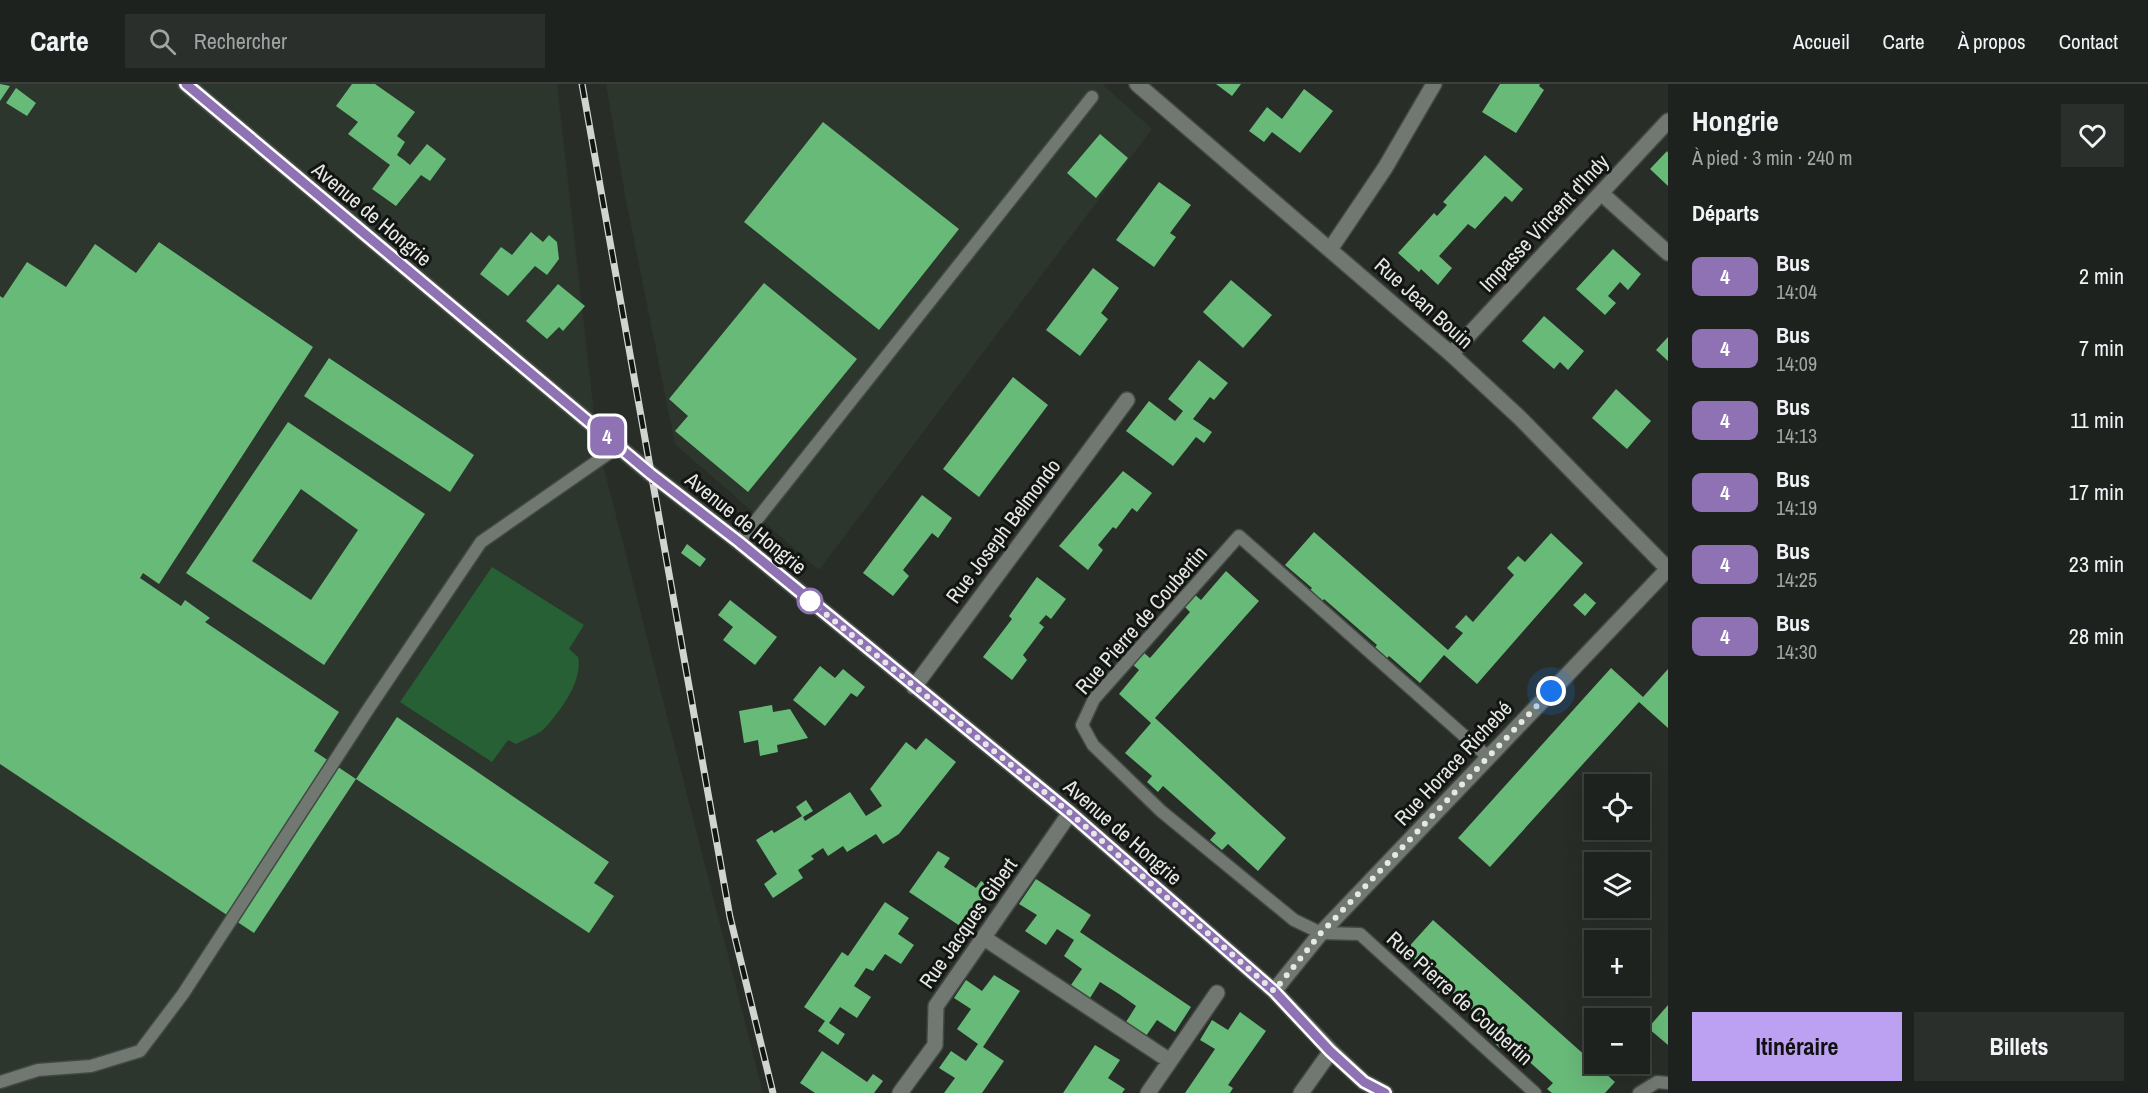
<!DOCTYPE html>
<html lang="fr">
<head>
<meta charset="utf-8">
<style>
  :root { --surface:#1e221e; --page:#2b2f2b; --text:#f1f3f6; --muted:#a1a4a4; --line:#3c3f3c; --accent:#bca0f2 }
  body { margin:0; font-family:"Archivo Narrow",sans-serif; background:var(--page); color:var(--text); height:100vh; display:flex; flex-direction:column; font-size:22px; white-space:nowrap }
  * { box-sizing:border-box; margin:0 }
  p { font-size:20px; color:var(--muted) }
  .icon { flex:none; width:33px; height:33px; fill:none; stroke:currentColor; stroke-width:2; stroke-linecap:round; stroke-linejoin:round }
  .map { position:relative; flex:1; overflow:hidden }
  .sheet { display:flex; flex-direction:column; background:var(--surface); width:480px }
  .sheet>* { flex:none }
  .badge { padding:0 12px; border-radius:9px; font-size:21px; line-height:39px }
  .tools { position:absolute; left:1584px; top:690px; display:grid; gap:12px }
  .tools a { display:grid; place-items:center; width:66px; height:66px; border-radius:0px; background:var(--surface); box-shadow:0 6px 24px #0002,0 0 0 2px var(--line); font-size:30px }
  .you { position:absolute; width:30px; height:30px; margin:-15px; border:4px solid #fff; border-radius:50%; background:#1a73e8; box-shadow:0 0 0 9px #1a73e833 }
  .map>.badge { position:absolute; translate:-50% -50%; box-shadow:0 0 0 3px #fff }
  h2 { padding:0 24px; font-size:22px; line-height:54px }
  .round { display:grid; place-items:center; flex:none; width:63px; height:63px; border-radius:0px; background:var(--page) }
  .overview { display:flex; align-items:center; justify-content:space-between; height:102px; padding:0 24px }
  h1 { font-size:28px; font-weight:800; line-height:45px }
  .action { display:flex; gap:12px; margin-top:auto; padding:12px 24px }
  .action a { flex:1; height:69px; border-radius:0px; background:var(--accent); color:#111; font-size:24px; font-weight:800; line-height:69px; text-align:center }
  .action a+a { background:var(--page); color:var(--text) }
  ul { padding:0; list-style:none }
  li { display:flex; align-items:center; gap:18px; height:72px; padding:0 24px }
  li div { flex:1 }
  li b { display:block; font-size:22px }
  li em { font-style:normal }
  li .badge { min-width:66px; font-weight:700; text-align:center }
  header { display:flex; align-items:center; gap:36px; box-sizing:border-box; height:84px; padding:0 30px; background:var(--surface); border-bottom:2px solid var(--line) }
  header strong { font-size:28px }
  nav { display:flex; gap:33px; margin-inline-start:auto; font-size:21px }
  .search { width:420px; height:54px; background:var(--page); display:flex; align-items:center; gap:15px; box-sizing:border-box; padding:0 21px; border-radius:0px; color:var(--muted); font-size:22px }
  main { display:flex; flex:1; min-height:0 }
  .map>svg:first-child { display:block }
  .built { fill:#2c362d }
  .green { fill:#266034 }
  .building { fill:#68ba79; fill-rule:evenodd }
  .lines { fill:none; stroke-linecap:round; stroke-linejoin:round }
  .service-casing { stroke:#434844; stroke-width:15 }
  .minor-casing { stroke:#434844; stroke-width:18 }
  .service { stroke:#717771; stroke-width:12 }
  .minor { stroke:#717771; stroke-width:15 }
  .rail-casing { stroke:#d1d4d1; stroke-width:7 }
  .rail { stroke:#121512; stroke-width:4.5; stroke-dasharray:14; stroke-linecap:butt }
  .line-casing { stroke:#fff; stroke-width:14 }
  .line { stroke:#8e72b4; stroke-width:9 }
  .walk { stroke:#e5e8e5; stroke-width:6; stroke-dasharray:0 10.8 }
  .stop-dot { fill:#fff; stroke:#8e72b4; stroke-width:3 }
  .labels { text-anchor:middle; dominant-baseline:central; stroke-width:6; stroke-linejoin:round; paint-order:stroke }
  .street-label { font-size:21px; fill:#e5e8e5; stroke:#121512 }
</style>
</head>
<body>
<header>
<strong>Carte</strong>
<div class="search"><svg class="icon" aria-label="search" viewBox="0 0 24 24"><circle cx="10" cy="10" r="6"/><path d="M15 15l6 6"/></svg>Rechercher</div>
<nav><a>Accueil</a><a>Carte</a><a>À propos</a><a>Contact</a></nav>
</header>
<main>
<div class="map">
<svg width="1668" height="1009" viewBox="0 0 1668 1009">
  <rect width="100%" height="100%" fill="#282d28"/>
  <!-- built -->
  <path class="built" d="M0,0H557L597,357L763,1009H0Z
    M606,0H1102L1152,45L819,486L675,360L625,111Z"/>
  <!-- green -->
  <path class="green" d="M492,483L584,541L569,565L578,573C583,597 561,626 545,644C538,651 525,655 516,660L508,656L492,678L400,618Z"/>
  <!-- building -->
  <path class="building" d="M0,0L10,2L0,17Z
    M352,0H375L415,28L397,52L405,58L397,71L404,76L410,81L427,60L446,75L430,97L421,91L396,122L372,105L390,81L348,50L358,38L336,22Z
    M1216,0H1241L1232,12Z
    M1500,0H1540L1539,2L1544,6L1516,49L1482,28Z
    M16,4L36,19L27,32L6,19Z
    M1304,5L1333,27L1300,69L1272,48L1264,58L1249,47L1267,23L1282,35Z
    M823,38L959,145L879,246L744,138Z
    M1100,50L1128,74L1096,114L1067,89Z
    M1667,67L1668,69V102L1650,85Z
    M1485,71L1523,105L1512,118L1505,112L1475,145L1468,140L1439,172L1452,184L1438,201L1421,185L1419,188L1398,169L1434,129L1437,132L1447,121L1443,118Z
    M1159,98L1191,121L1170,149L1176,153L1154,183L1116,156Z
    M531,148L543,158L549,151L557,158L559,175L547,191L535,182L508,212L480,190L501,163L512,171Z
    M159,158L313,263L159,500L143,489L140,494L181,522L185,516L210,534L205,538L339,628L314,667L356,695L397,633L609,778L594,799L614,812L589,849L356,695L254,849L0,680V212L3,214L27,178L66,203L95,160L136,189Z
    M1613,165L1641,190L1628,206L1620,198L1608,212L1616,219L1605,231L1576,205Z
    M1093,184L1119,204L1101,229L1108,235L1080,272L1046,246Z
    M1231,196L1272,231L1243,264L1203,228Z
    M764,199L857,275L748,408L675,347L688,332L669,315Z
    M558,200L585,222L563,247L559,243L547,255L526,237Z
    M1544,232L1584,267L1568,286L1560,278L1554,285L1522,257Z
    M1668,253V277L1656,266Z
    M329,274L474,371L450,408L304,312Z
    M1199,276L1228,299L1214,316L1210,313L1193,335L1212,348L1204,359L1196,353L1173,382L1126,347L1149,317L1175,337L1183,327L1168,315Z
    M1013,293L1048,321L979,413L943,385Z
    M1616,305L1651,337L1627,365L1592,334Z
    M288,338L425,430L324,581L186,489ZM301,405L358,446L311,516L252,477Z
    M1123,387L1152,409L1137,428L1132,424L1116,445L1113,443L1098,461L1103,466L1088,486L1059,462Z
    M922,411L952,434L938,454L932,449L903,486L909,492L893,512L863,489Z
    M1314,448L1448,566L1463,549L1455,543L1466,531L1473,538L1514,491L1507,484L1518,472L1525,478L1551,449L1583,479L1477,600L1444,571L1420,599L1389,572L1383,578L1371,568L1377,561L1324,515L1319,521L1306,511L1312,504L1285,481Z
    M687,460L706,475L700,483L681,469Z
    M1226,487L1259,517L1155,634L1286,754L1258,787L1228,760L1222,766L1210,756L1216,749L1163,702L1158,708L1147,698L1152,692L1125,669L1151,639L1119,610L1139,586L1132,580L1143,568L1150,574L1190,528L1184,522L1194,510L1201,516Z
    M1037,493L1066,515L1051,535L1046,531L1039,539L1044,543L1023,571L1027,576L1012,596L983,573L1012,535L1009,532Z
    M1585,509L1596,519L1585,532L1573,521Z
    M730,516L777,553L755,581L723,556L733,543L718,531Z
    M820,582L835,594L843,585L865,603L857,613L851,609L825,642L793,616Z
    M1611,584L1643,613L1668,585V644L1639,618L1490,783L1458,754Z
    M772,621L773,628L790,625L808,654L777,661L778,668L760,672L758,656L744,659L739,627Z
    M926,654L956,678L899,750L883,760L876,750L847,768L843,762L828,772L823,764L811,772L814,775L798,786L803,794L773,814L764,800L777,790L756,756L772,746L774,749L802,732L796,723L806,716L813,727L803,733L805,737L850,708L866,732L882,722L870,705L906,658L916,666Z
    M938,767L950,774L944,783L976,804L981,797L991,803L963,844L909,808Z
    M1036,795L1091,831L1080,848L1191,923L1175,948L1157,936L1146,952L1126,938L1136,922L1119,910L1100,898L1090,914L1071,901L1082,885L1064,872L1074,856L1057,845L1046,861L1025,847L1037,831L1019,820Z
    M885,818L909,834L898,850L914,861L901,880L885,870L873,887L866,884L854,902L871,913L857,934L840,923L829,939L845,950L838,961L818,947L825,937L804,923L842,868L848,872Z
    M1433,836L1615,998L1605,1009H1552L1547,1005L1553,999L1506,957L1500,964L1489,954L1495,947L1471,925L1445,902L1439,909L1428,899L1434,892L1405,867Z
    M994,891L1020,907L983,963L1004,977L982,1009H944L955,994L939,984L951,967L966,977L978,960L957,945L971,925L954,914L966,896L982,907Z
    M1668,921V961L1648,944Z
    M1240,928L1266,947L1228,1001L1233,1004L1230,1009H1185L1215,965L1200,956L1212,936L1228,946Z
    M1095,961L1120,976L1108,994L1125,1005L1122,1009H1063Z
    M822,967L867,998L873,990L883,997L874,1009H815L800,999Z"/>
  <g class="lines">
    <!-- service casing -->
    <g class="service-casing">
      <path id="service" d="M739,458L1092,13
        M1488,673L1239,452L1094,615L1082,641L1093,661L1161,727L1294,836L1321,849L1360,850L1535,1009
        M0,998L38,986L91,982L140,967L183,910L369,624L481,458L619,362
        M1639,1009L1657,998L1668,999"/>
    </g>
    <!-- minor casing -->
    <g class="minor-casing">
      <path id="minor" d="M186,0L651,390L739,458L1070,729L1274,907L1331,967L1364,998L1385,1009
        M1137,0L1451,270L1520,334L1668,485
        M1601,109L1668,169
        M1331,164L1385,84L1434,0
        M1451,270L1668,37
        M914,603L1127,316
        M984,854L1170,977
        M1274,907L1321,849L1668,485
        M900,1009L935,961L936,922L1070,729
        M1148,1009L1217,909
        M1301,1009L1331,967"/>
    </g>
    <!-- service -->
    <use href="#service" class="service"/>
    <!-- minor -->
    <use href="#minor" class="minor"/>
    <!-- rail casing -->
    <g class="rail-casing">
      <path id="rail" d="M582,0L730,833L773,1009"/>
    </g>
    <!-- rail -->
    <use href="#rail" class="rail"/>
  </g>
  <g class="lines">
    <!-- line casing -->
    <g class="line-casing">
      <path id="line" d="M186,0L651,390L739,458L1070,729L1274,907L1330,967L1364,998L1385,1009"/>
    </g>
    <!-- line -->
    <use href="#line" class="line"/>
    <!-- walk -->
    <path class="walk" d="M810,517L1070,729L1274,907L1321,849L1551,607"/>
  </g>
  <!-- markers -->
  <circle class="stop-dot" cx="810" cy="517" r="12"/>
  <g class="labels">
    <!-- street labels -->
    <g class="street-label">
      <text transform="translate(372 130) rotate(40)">Avenue de Hongrie</text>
      <text transform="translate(1544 139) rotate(-47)">Impasse Vincent d'Indy</text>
      <text transform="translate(1424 219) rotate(42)">Rue Jean Bouin</text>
      <text transform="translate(746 439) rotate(39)">Avenue de Hongrie</text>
      <text transform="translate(1003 447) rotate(-53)">Rue Joseph Belmondo</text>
      <text transform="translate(1141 536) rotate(-49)">Rue Pierre de Coubertin</text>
      <text transform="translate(1453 679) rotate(-47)">Rue Horace Richebé</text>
      <text transform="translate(1123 748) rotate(41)">Avenue de Hongrie</text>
      <text transform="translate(968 839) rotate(-55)">Rue Jacques Gibert</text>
      <text transform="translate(1460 914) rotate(42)">Rue Pierre de Coubertin</text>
    </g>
  </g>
</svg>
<div class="tools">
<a><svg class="icon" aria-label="locate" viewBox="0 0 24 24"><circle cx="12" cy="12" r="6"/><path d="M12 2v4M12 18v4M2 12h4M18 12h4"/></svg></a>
<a><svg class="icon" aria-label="layers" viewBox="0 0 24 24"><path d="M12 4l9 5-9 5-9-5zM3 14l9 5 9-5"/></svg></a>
<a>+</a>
<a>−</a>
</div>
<div class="you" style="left:1551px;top:607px"></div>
<b class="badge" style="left:607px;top:352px;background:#8e72b4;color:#fff">4</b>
</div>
<section class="sheet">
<div class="overview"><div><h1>Hongrie</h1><p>À pied · 3 min · 240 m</p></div><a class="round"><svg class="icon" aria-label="heart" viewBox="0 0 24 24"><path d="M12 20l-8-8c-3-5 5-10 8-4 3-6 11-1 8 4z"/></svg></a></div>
<h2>Départs</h2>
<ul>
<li><span class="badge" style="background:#8e72b4;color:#fff">4</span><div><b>Bus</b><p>14:04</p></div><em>2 min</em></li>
<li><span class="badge" style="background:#8e72b4;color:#fff">4</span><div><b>Bus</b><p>14:09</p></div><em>7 min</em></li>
<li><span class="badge" style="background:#8e72b4;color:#fff">4</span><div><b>Bus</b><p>14:13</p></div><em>11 min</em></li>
<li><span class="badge" style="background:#8e72b4;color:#fff">4</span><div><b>Bus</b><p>14:19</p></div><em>17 min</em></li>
<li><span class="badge" style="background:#8e72b4;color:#fff">4</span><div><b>Bus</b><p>14:25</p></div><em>23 min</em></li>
<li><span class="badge" style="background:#8e72b4;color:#fff">4</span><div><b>Bus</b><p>14:30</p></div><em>28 min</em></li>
</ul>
<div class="action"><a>Itinéraire</a><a>Billets</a></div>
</section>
</main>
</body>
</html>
